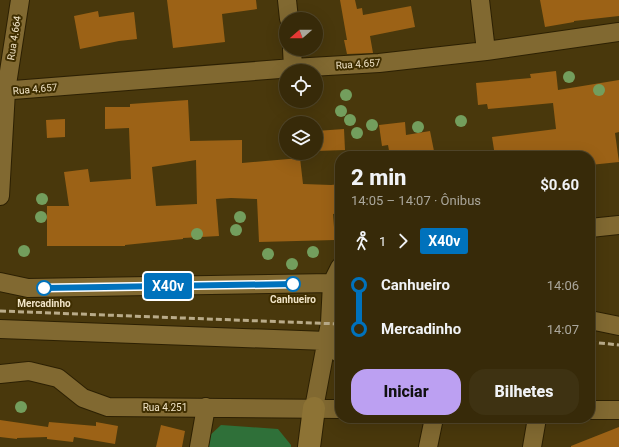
<!DOCTYPE html>
<html lang="pt">
<head>
<meta charset="utf-8">
<style>
  :root { --surface:#372a09; --page:#3e3212; --text:#f1f3f6; --muted:#aaa79c; --line:#51462a; --accent:#bca0f2 }
  body { margin:0; font-family:Roboto,sans-serif; background:var(--page); color:var(--text); height:100vh; display:flex; flex-direction:column; font-size:15px; white-space:nowrap }
  * { box-sizing:border-box; margin:0 }
  p { font-size:13px; color:var(--muted) }
  .icon { flex:none; width:22px; height:22px; fill:none; stroke:currentColor; stroke-width:2; stroke-linecap:round; stroke-linejoin:round }
  .map { position:relative; flex:1; overflow:hidden }
  .panel { position:absolute; left:335px; top:151px; width:260px; height:272px; display:flex; flex-direction:column; background:var(--surface); border-radius:16px; box-shadow:0 4px 16px #0002,0 0 0 1px var(--line) }
  .panel>* { flex:none }
  .badge { padding:0 8px; border-radius:3px; font-size:14px; line-height:26px }
  .needle { width:26px; rotate:250deg }
  .controls { position:absolute; left:279px; top:12px; display:grid; gap:8px }
  .controls a { display:grid; place-items:center; width:44px; height:44px; border-radius:50%; background:var(--surface); box-shadow:0 4px 16px #0002,0 0 0 1px var(--line); font-size:20px }
  .map>.badge { position:absolute; translate:-50% -50%; box-shadow:0 0 0 2px #fff }
  .legs { display:flex; align-items:center; gap:6px; height:44px; padding:0 16px; font-size:13px }
  .legs p { margin-inline-start:auto }
  .summary { display:flex; align-items:center; justify-content:space-between; height:68px; padding:0 16px }
  h1 { font-size:22px; font-weight:800; line-height:30px }
  .action { display:flex; gap:8px; margin-top:auto; padding:8px 16px }
  .action a { flex:1; height:46px; border-radius:16px; background:var(--accent); color:#111; font-size:16px; font-weight:800; line-height:46px; text-align:center }
  .action a+a { background:var(--page); color:var(--text) }
  ul { padding:0 16px; list-style:none }
  li { display:flex; align-items:center; gap:14px; height:44px; font-size:15px }
  li i { display:grid; place-items:center; width:6px; height:100%; margin:0 5px; background:currentColor }
  li i::after { content:''; width:10px; height:10px; margin:-5px; border:3px solid; border-radius:50%; background:var(--surface) }
  li p { margin-inline-start:auto }
  li:first-child i { background:linear-gradient(#0000 50%,currentColor 0) }
  li:last-child i { background:linear-gradient(currentColor 50%,#0000 0) }
  .map>svg:first-child { display:block }
  .green { fill:#2f7039 }
  .building { fill:#9c6216; fill-rule:evenodd }
  .lines { fill:none; stroke-linecap:round; stroke-linejoin:round }
  .street-casing { stroke:#2c2003; stroke-width:20 }
  .secondary-casing { stroke:#2c2003; stroke-width:24 }
  .street { stroke:#816931; stroke-width:18 }
  .secondary { stroke:#8d7335; stroke-width:22 }
  .rail { stroke:#b9ab89; stroke-width:3; stroke-dasharray:6 3; stroke-linecap:butt }
  .tree { fill:#739e5d }
  .line-1-casing { stroke:#fff; stroke-width:9 }
  .line-1 { stroke:#0072bc; stroke-width:6 }
  .stop-1-dot { fill:#fff; stroke:#0072bc; stroke-width:2 }
  .labels { text-anchor:middle; dominant-baseline:central; stroke-width:4; stroke-linejoin:round; paint-order:stroke }
  .street-label { font-size:10px; fill:#f1e4c7; stroke:#3f2e00 }
  .stop-label { font-size:10px; font-weight:bold; fill:#f1e4c7; stroke:#3f2e00 }
</style>
</head>
<body>
<div class="map">
<svg width="619" height="447" viewBox="0 0 619 447">
  <rect width="100%" height="100%" fill="#49380c"/>
  <!-- green -->
  <path class="green" d="M221,425L278,429L291,445V447H205L206,439Z"/>
  <!-- building -->
  <path class="building" d="M167,0H256L257,9L222,14L225,42L173,48Z
    M340,0H355L357,9L362,8L363,15L411,6L415,27L370,36L373,53L347,54L344,40H347Z
    M540,0H619V16L574,21V22L545,27Z
    M98,11L99,17L134,12L137,39L119,41L80,49L74,16Z
    M556,71L558,90L619,80V132L615,133L619,162L590,165V156H543L542,151L495,156L492,137L556,129L553,103L488,109L487,104L478,105L476,83L531,78L530,74Z
    M188,100L190,141L242,140V163L300,158L303,184L331,185L340,184V213L333,214L335,240L259,242L257,199L231,198L216,199L219,236L183,238V239L125,245V246H47V206H69L64,172L88,169L90,182L131,179L129,128L105,129V107H130V104ZM196,160L197,204L156,206L152,167Z
    M65,119V137L47,138L46,120Z
    M405,122L406,135L430,131L435,156H390L388,145L382,146L379,125Z
    M344,129L345,150L316,151V131Z
    M0,420L48,427L49,422L96,426V422L118,426L115,444L74,437L73,442L47,439V437L17,438V439L0,437Z
    M161,425L185,431L182,447H156Z
    M619,427V447H571V446Z"/>
  <g class="lines">
    <!-- street casing -->
    <g class="street-casing">
      <path id="street" d="M287,0L289,19
        M480,0L486,51
        M292,49L293,68
        M0,91L293,68L379,63L486,51L619,32
        M0,196L6,91L20,0
        M590,228L619,225
        M0,282L28,288L332,283L340,284
        M590,320L619,326
        M0,329L327,341L340,354
        M0,374L29,371L58,378L83,398L108,407L340,409
        M314,408L330,323L332,283L340,267
        M590,410H619
        M199,447L206,407
        M428,447L434,418
        M532,447L537,418"/>
    </g>
    <!-- secondary casing -->
    <g class="secondary-casing">
      <path id="secondary" d="M309,447L314,408"/>
    </g>
    <!-- street -->
    <use href="#street" class="street"/>
    <!-- secondary -->
    <use href="#secondary" class="secondary"/>
    <!-- rail -->
    <path class="rail" d="M0,311L340,324
      M590,342L619,345"/>
  </g>
  <!-- trees -->
  <g class="tree">
    <circle cx="569" cy="77" r="6"/>
    <circle cx="599" cy="90" r="6"/>
    <circle cx="346" cy="95" r="6"/>
    <circle cx="341" cy="111" r="6"/>
    <circle cx="350" cy="120" r="6"/>
    <circle cx="461" cy="121" r="6"/>
    <circle cx="372" cy="125" r="6"/>
    <circle cx="418" cy="127" r="6"/>
    <circle cx="357" cy="133" r="6"/>
    <circle cx="42" cy="199" r="6"/>
    <circle cx="41" cy="217" r="6"/>
    <circle cx="240" cy="217" r="6"/>
    <circle cx="236" cy="230" r="6"/>
    <circle cx="197" cy="234" r="6"/>
    <circle cx="24" cy="251" r="6"/>
    <circle cx="313" cy="252" r="6"/>
    <circle cx="268" cy="254" r="6"/>
    <circle cx="292" cy="264" r="6"/>
    <circle cx="21" cy="407" r="6"/>
  </g>
  <g class="lines">
    <!-- line-1 casing -->
    <g class="line-1-casing">
      <path id="line-1" d="M44,288L293,284"/>
    </g>
    <!-- line-1 -->
    <use href="#line-1" class="line-1"/>
  </g>
  <!-- markers -->
  <g class="stop-1-dot">
    <circle cx="293" cy="284" r="7"/>
    <circle cx="44" cy="288" r="7"/>
  </g>
  <g class="labels">
    <!-- street labels -->
    <g class="street-label">
      <text transform="translate(14 38) rotate(-81)">Rua 4.664</text>
      <text transform="translate(358 64) rotate(-4)">Rua 4.657</text>
      <text transform="translate(35 89) rotate(-5)">Rua 4.657</text>
      <text x="165" y="407">Rua 4.251</text>
    </g>
    <!-- stop labels -->
    <g class="stop-label">
      <text x="293" y="299">Canhueiro</text>
      <text x="44" y="303">Mercadinho</text>
    </g>
  </g>
</svg>
<div class="controls">
<a><svg class="needle" viewBox="-14 -14 28 28"><path d="M0-13l5 13h-10z" fill="#e53935"/><path d="M0 13l5-13h-10z" fill="#aaa79c"/></svg></a>
<a><svg class="icon" aria-label="locate" viewBox="0 0 24 24"><circle cx="12" cy="12" r="6"/><path d="M12 2v4M12 18v4M2 12h4M18 12h4"/></svg></a>
<a><svg class="icon" aria-label="layers" viewBox="0 0 24 24"><path d="M12 4l9 5-9 5-9-5zM3 14l9 5 9-5"/></svg></a>
</div>
<b class="badge" style="left:168px;top:286px;background:#0072bc;color:#fff">X40v</b>
<section class="panel">
<div class="summary"><div><h1>2 min</h1><p>14:05 – 14:07 · Ônibus</p></div><b>$0.60</b></div>
<div class="legs"><svg class="icon" aria-label="walk" viewBox="0 0 24 24"><circle cx="13" cy="4" r="2"/><path d="M13 8l-2 6 4 7M11 14l-3 7M7 12l3-4h3l4 4"/></svg>1<svg class="icon" aria-label="forward" viewBox="0 0 24 24"><path d="M9 5l7 7-7 7"/></svg><b class="badge" style="background:#0072bc;color:#fff">X40v</b></div>
<ul>
<li><i style="color:#0072bc"></i><b>Canhueiro</b><p>14:06</p></li>
<li><i style="color:#0072bc"></i><b>Mercadinho</b><p>14:07</p></li>
</ul>
<div class="action"><a>Iniciar</a><a>Bilhetes</a></div>
</section>
</div>
</body>
</html>
